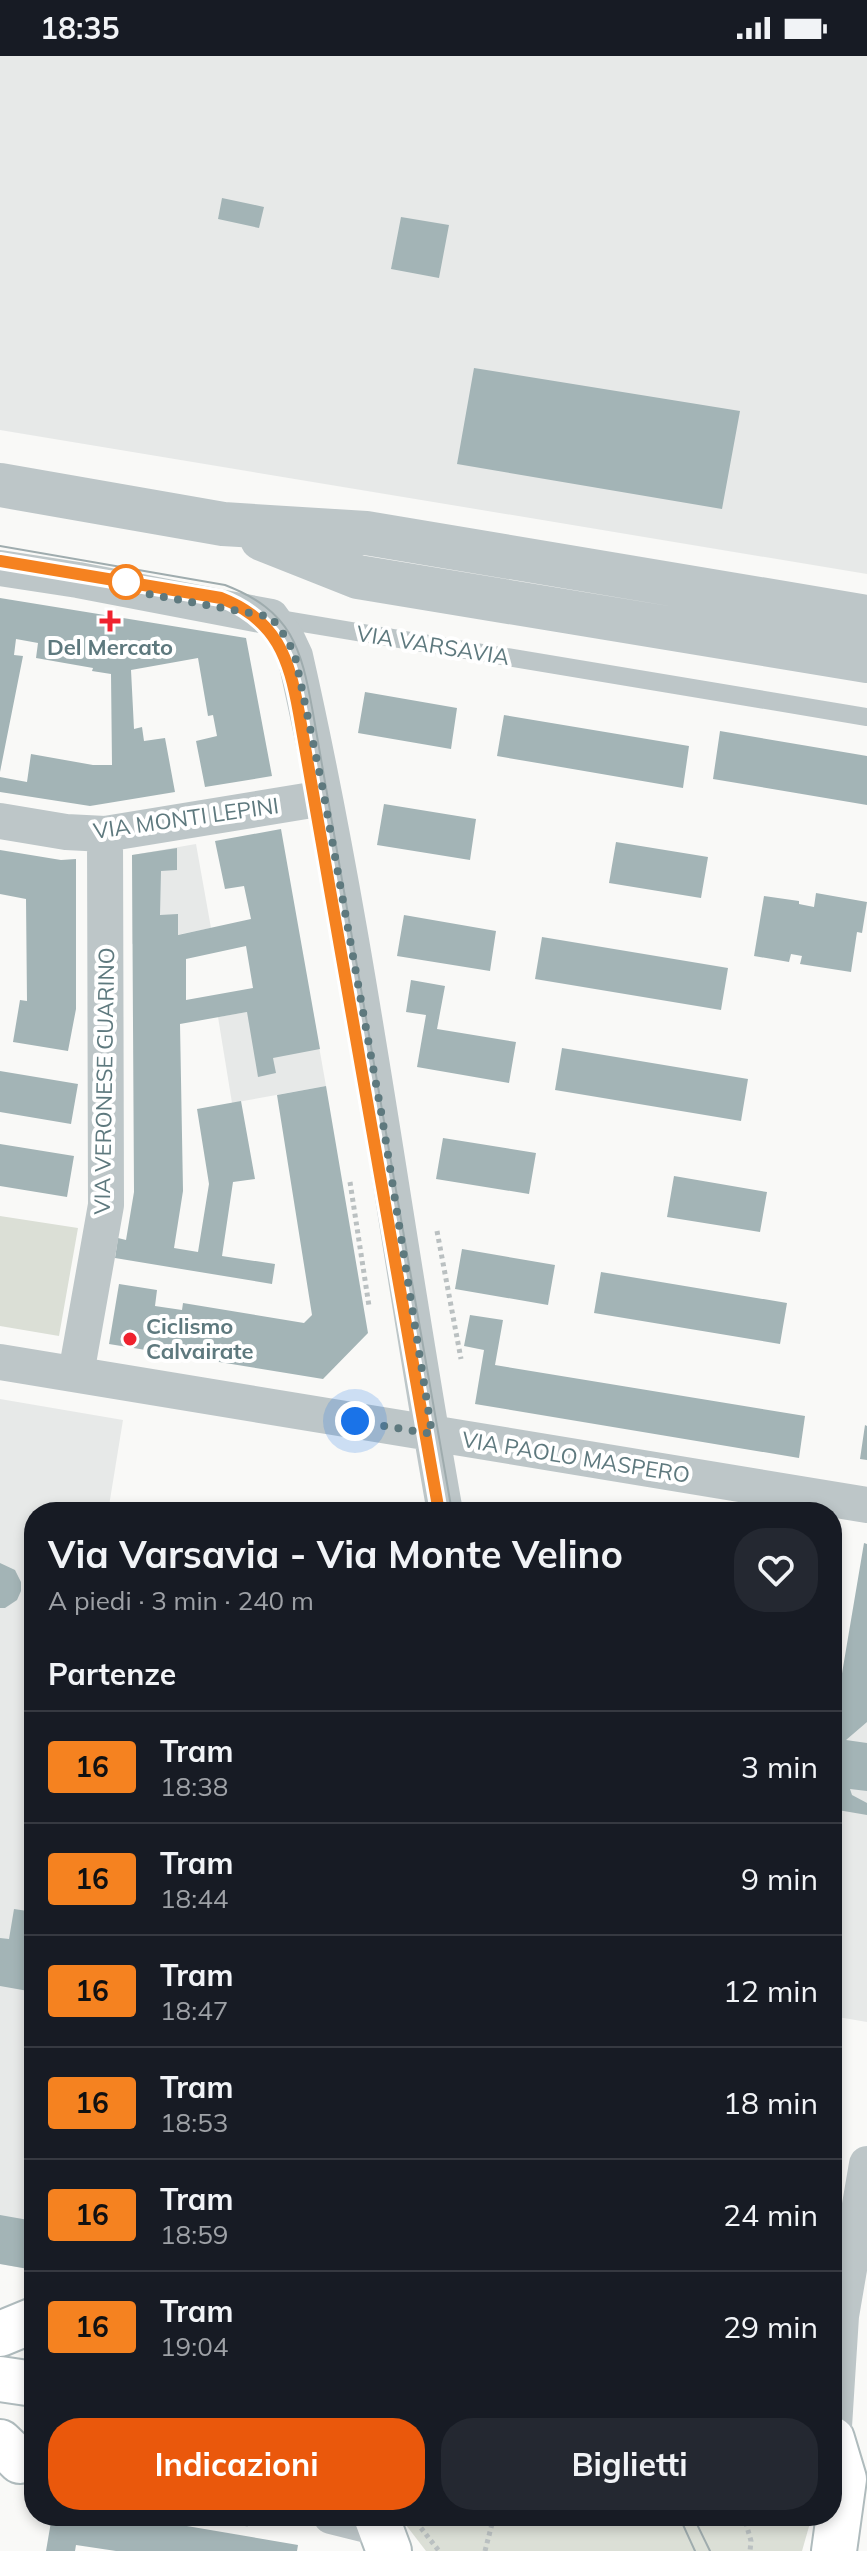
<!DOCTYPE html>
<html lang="it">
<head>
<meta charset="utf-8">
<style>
  :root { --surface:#171b24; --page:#242831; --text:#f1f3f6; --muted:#9ea1a6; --line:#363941; --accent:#ea580c }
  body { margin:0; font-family:Mulish,sans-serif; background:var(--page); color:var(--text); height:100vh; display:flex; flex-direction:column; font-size:30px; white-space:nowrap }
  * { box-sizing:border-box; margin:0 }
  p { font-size:26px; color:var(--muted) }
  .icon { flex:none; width:44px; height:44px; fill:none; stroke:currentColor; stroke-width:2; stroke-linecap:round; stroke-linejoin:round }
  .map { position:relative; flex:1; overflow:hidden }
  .sheet { position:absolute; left:24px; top:1446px; width:818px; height:1024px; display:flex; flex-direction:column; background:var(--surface); border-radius:32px; box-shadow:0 4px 12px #0003 }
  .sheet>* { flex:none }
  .badge { padding:0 16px; border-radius:6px; font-size:28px; line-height:52px }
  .you { position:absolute; width:40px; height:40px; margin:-20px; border:6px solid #fff; border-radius:50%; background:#1a73e8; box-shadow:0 0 0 12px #1a73e833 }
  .map>.badge { position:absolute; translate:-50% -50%; box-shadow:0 0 0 4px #fff }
  h2 { padding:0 24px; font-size:30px; line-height:72px }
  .round { display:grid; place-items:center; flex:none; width:84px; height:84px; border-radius:32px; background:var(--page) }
  .head { display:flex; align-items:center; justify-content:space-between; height:136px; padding:0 24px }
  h1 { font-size:38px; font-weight:700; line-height:60px }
  .button { display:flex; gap:16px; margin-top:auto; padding:16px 24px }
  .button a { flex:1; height:92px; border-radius:32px; background:var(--accent); color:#fff; font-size:32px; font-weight:700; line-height:92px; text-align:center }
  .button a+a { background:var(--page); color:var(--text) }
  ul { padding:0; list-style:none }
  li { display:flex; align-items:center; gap:24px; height:112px; padding:0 24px; border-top:2px solid var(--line) }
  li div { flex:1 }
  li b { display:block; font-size:30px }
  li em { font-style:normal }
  li .badge { min-width:88px; font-weight:700; text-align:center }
  .status { display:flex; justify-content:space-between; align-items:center; height:56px; padding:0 40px; background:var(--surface); direction:ltr }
  .status svg { height:22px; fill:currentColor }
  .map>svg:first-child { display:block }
  .built { fill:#e7e9e8 }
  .green { fill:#dbdfd6 }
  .building { fill:#a3b4b6; fill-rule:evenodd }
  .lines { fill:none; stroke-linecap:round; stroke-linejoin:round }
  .secondary-casing { stroke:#afbbbd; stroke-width:48 }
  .path { stroke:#bac0c1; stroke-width:5; stroke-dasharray:4 4; stroke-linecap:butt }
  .service { stroke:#bdc6c8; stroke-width:18 }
  .minor { stroke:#bdc6c8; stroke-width:36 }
  .tertiary { stroke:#bdc6c8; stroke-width:44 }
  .secondary { stroke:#fff; stroke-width:44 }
  .tram { stroke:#9facae; stroke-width:2 }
  .line-casing { stroke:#fff; stroke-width:18 }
  .line { stroke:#f58220; stroke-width:12 }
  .walk { stroke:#5e797e; stroke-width:8; stroke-dasharray:0 14.4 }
  .stop-dot { fill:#fff; stroke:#f58220; stroke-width:4 }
  .poi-dot { fill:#ef222e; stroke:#fff; stroke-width:3 }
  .labels { text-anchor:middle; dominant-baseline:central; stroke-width:8; stroke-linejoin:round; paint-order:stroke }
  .street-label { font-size:22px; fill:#5e797e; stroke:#fff }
  .poi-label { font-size:22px; font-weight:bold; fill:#5e797e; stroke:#fff }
</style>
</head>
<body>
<div class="status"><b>18:35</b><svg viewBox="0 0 49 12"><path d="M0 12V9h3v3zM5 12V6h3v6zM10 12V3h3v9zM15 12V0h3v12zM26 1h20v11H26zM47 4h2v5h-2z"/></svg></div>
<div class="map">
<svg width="867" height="2495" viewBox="0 0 867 2495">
  <rect width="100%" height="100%" fill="#f9f9f7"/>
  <!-- built -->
  <path class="built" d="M0,0H867V518L0,374Z
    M196,788L211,872L132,888V799Z
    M311,945L326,1030L232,1047L218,961Z
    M0,1343L123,1364L108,1456H34V2214L0,2208Z
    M832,1640L867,1645V1966L832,1960Z"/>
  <!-- green -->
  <path class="green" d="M0,1160L78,1172L59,1280L0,1270Z
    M399,2460H812L802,2495H426Z"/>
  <!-- building -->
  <path class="building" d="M222,142L264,151L259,172L218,163Z
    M401,161L449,169L439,222L391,213Z
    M474,312L740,355L722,453L457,408Z
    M0,542L246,582L272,720L205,731L196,685L217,680L213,659L208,660L198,602L131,614L134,673L142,671L144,685L165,682L175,736L90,750L0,736V721L27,726L31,698L93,709H112L111,618L92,615L93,612L36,602L38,587L16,583L14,599L23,600L0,716Z
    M365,636L457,652L451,693L358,677Z
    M504,659L689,690L683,732L497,700Z
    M720,675L867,700V749L713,723Z
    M384,748L476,763L470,804L377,789Z
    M281,773L320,993L273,1002L276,1017L258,1021L247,956L180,968L183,1135L174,1192L198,1196L209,1128L197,1053L241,1045L255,1123L233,1126L222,1200L275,1208L272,1228L115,1202L118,1182L126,1184L134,1136L132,799L177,792V814L161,815L160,859L178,858V879L251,863L244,830L225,833L215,785ZM246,890L253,932L186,944V903Z
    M616,786L708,801L701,842L609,827Z
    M0,794L61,804L76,803V953L68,995L13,986L20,944L27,945L26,843L0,838Z
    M816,837L867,846L862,877L857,876L851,916L800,908L802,900L791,898L789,906L754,900L764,840L799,845V848L814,851Z
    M404,859L496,875L490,915L397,900Z
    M542,881L728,912L721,954L535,923Z
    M411,924L445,930L437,973L516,986L509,1027L417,1011L426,959L406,956Z
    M562,992L748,1023L741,1065L555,1034Z
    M0,1015L78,1028L71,1068L0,1056Z
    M326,1030L368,1277L323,1323L109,1288L119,1228L157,1234L155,1250L182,1254L183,1247L304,1267L312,1259L277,1039Z
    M443,1082L536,1097L529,1138L436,1123Z
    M0,1088L74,1100L67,1141L0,1130Z
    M674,1120L767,1136L760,1176L667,1161Z
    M462,1193L555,1209L548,1249L455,1233Z
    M601,1216L787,1247L780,1288L594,1257Z
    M470,1259L503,1264L495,1309L805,1360L799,1402L475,1348L484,1294L464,1290Z
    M865,1369L867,1370V1404L860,1403Z
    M864,1487L867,1488V1666L846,1684L867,1687V1735L850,1733L852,1739L867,1747V1759L832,1753V1640L838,1641Z
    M0,1507L15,1514L21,1526V1535L17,1544L5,1552H0Z
    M14,1853L34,1856V1936L0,1930V1882L9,1883Z
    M842,1937L839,1961L832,1960V1941Z
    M0,2159L34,2165V2214L0,2208Z
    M52,2460H128L298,2489L297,2495H116L76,2489L75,2495H46Z"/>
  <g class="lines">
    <!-- secondary casing -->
    <g class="secondary-casing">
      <path id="secondary" d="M0,2278L34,2264
        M0,2323L34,2328
        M832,2383L844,2423L834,2495
        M0,2386L20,2405
        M376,2460L389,2495"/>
    </g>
    <!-- path -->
    <path class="path" d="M350,1126L369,1250
      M437,1175L461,1303
      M198,2460L248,2468
      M749,2460L745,2464L751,2485L750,2495
      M421,2472L439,2495
      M485,2495L494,2460"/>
    <!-- service -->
    <path class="service" d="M273,562L867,661"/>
    <!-- minor -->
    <path class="minor" d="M0,512L78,524L271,561L287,583L295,600C359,883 394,1171 445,1456
      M0,765L66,776L105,778L324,742
      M0,1306L867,1449
      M76,1318L106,1149L105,778
      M833,2386L841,2260L867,2108
      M331,2460L379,2472"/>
    <!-- tertiary -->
    <path class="tertiary" d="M0,429L223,468L366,477L867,561
      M262,483L358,521L867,605"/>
    <!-- secondary -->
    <use href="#secondary" class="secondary"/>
    <!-- tram -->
    <path class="tram" d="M0,490L225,529C292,555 301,591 313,657L452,1456
      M0,505L221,542C261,558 283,587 294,628L439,1456
      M679,2460L695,2495
      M693,2460L710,2495"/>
  </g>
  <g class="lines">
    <!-- line casing -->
    <g class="line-casing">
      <path id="line" d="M0,505L221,542C277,564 289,602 299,657L439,1456"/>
    </g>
    <!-- line -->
    <use href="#line" class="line"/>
    <!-- walk -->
    <path class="walk" d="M126,526L132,535L271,561L287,583L295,600L323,734L382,1061L432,1378L355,1365"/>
  </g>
  <!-- markers -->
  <circle class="stop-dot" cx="126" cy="526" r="16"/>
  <g class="poi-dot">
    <path d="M106 553h8v8h8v8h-8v8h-8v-8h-8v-8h8z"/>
    <circle cx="130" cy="1283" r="8"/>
  </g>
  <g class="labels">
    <!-- street labels -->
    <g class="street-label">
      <text transform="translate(433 589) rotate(9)">VIA VARSAVIA</text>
      <text transform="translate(186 762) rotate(-8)">VIA MONTI LEPINI</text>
      <text transform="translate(104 1025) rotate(-89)">VIA VERONESE GUARINO</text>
      <text transform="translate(576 1401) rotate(9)">VIA PAOLO MASPERO</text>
    </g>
    <!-- poi labels -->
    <g class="poi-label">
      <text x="110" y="591">Del Mercato</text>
      <text x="146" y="1270" text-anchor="start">Ciclismo<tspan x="146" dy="25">Calvairate</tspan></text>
    </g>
  </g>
</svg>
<div class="you" style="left:355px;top:1365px"></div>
<section class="sheet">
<div class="head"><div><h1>Via Varsavia - Via Monte Velino</h1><p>A piedi · 3 min · 240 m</p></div><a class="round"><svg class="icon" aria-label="heart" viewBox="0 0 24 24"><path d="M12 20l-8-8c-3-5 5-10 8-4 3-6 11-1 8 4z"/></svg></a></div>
<h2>Partenze</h2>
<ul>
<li><span class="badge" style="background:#f58220;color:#111">16</span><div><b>Tram</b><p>18:38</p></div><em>3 min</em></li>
<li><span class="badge" style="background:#f58220;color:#111">16</span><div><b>Tram</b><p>18:44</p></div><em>9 min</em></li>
<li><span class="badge" style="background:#f58220;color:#111">16</span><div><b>Tram</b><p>18:47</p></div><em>12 min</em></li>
<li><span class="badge" style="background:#f58220;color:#111">16</span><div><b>Tram</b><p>18:53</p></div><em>18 min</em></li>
<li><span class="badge" style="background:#f58220;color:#111">16</span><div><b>Tram</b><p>18:59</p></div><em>24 min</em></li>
<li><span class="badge" style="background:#f58220;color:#111">16</span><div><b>Tram</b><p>19:04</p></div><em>29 min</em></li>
</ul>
<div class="button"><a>Indicazioni</a><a>Biglietti</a></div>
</section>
</div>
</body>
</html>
